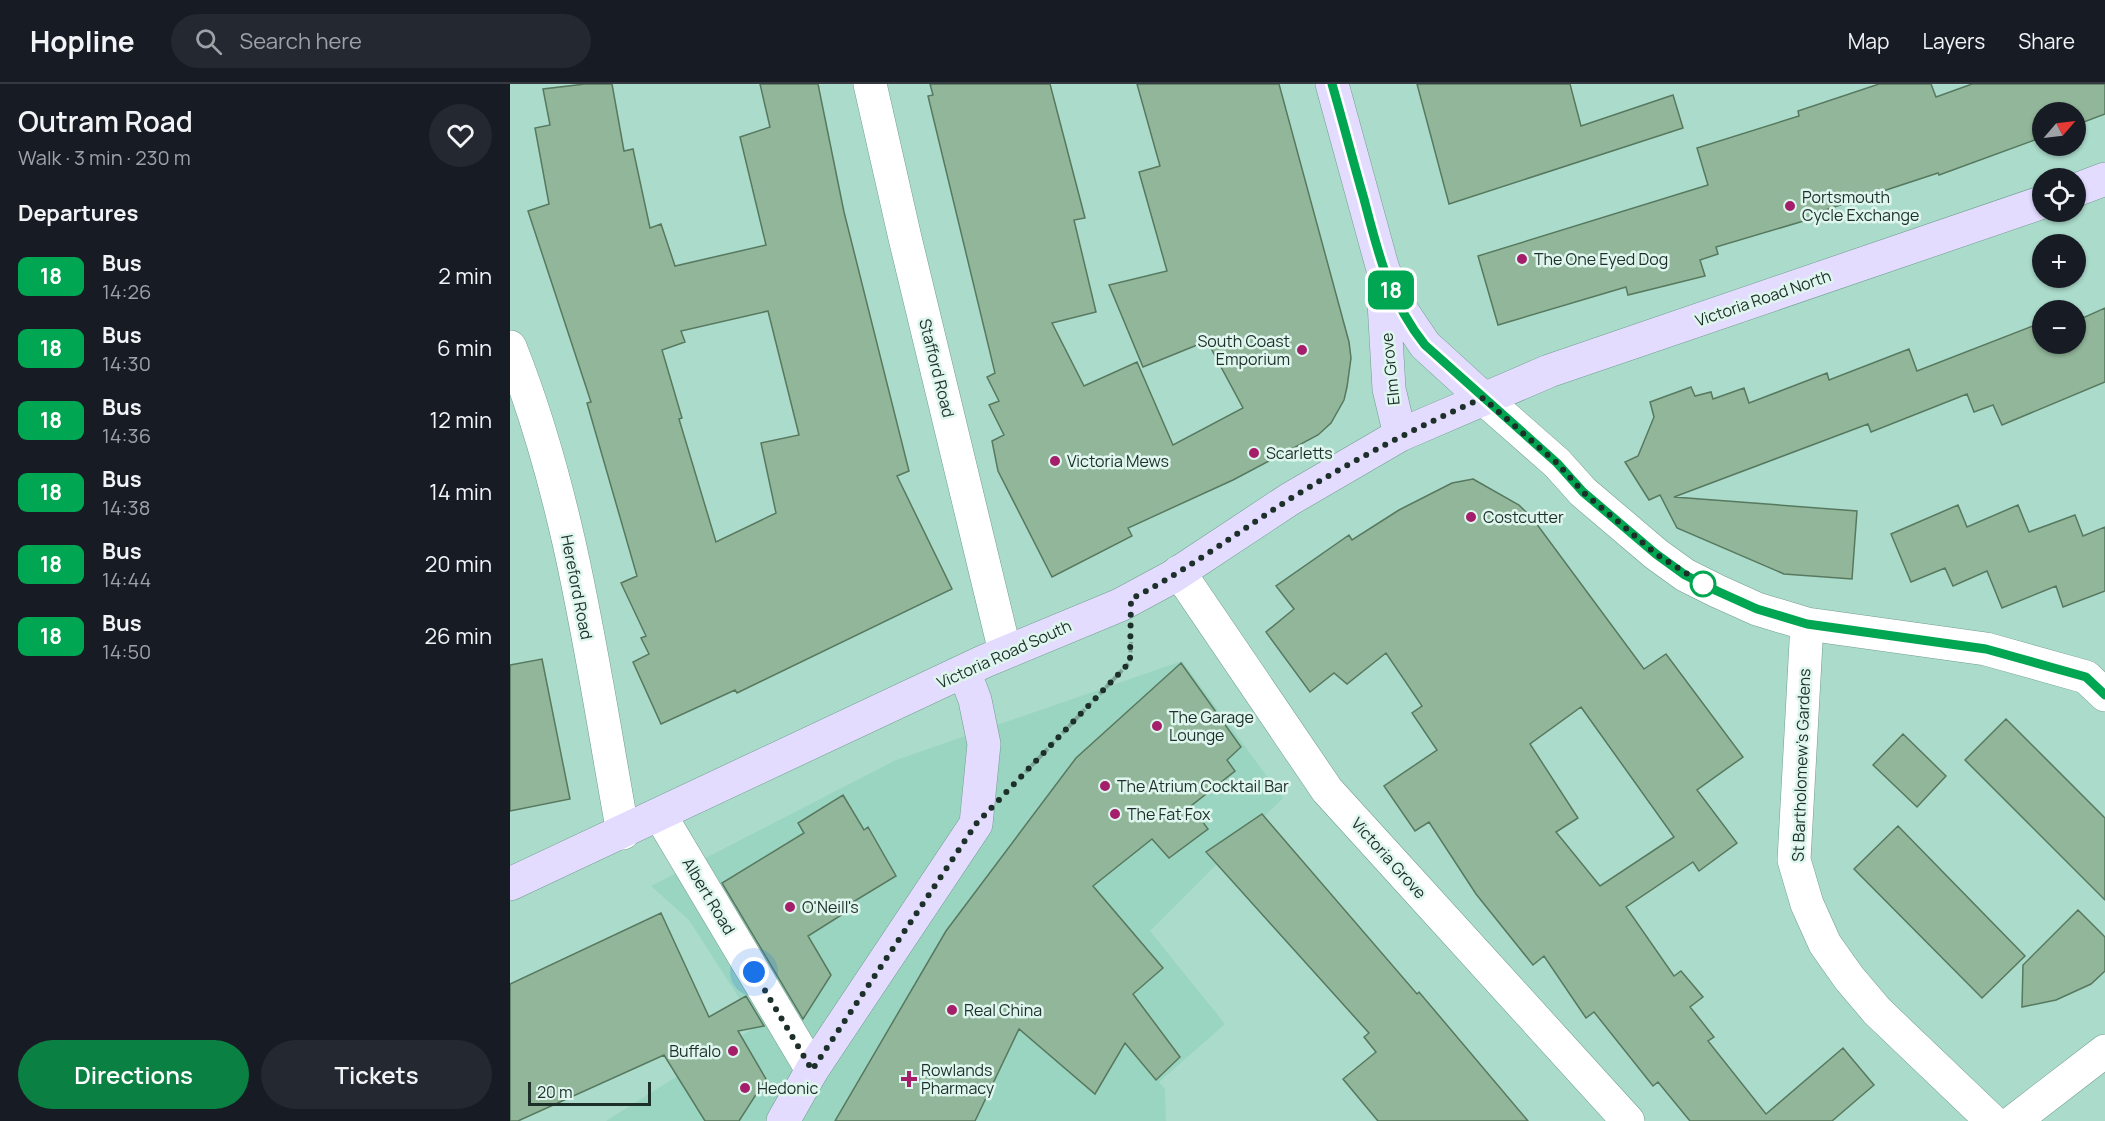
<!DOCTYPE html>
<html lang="en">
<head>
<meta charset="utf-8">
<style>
  :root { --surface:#171b24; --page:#242831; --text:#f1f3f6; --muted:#9ea1a6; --line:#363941; --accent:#0b8043 }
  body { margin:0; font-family:Manrope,sans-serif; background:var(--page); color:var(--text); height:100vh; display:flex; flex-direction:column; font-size:22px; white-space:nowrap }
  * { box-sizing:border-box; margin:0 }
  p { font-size:20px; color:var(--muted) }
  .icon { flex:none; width:33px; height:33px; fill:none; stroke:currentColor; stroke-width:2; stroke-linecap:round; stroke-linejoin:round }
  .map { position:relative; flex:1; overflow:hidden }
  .details { display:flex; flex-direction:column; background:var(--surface); width:510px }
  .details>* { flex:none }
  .badge { padding:0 12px; border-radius:9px; font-size:21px; line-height:39px }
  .needle { width:39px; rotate:62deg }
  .fabs { position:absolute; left:1522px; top:18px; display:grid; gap:12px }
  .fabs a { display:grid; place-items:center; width:54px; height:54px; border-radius:50%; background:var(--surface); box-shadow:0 2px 4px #0004; font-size:30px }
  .scale { position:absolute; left:18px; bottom:15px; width:123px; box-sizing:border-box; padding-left:6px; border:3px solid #1c2f29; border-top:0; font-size:16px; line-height:21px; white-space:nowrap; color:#1c2f29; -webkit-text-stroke:4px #def6ed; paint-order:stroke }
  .you { position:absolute; width:30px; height:30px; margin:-15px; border:4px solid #fff; border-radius:50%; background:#1a73e8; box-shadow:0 0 0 9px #1a73e833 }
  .map>.badge { position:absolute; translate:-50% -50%; box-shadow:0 0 0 3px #fff }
  h2 { padding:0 18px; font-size:22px; line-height:54px }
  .round { display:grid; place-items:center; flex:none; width:63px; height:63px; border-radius:32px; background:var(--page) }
  .overview { display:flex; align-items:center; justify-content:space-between; height:102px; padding:0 18px }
  h1 { font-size:28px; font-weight:600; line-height:45px }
  .action { display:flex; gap:12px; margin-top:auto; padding:12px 18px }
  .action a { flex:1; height:69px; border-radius:36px; background:var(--accent); color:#fff; font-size:24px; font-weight:600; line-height:69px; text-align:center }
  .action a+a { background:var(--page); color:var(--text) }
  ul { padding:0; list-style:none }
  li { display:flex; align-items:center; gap:18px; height:72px; padding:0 18px }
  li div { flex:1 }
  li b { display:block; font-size:22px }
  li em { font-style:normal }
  li .badge { min-width:66px; font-weight:700; text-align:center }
  header { display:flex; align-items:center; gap:36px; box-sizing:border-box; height:84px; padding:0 30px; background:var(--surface); border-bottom:2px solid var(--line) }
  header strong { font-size:28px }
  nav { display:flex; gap:33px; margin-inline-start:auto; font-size:21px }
  .search { width:420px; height:54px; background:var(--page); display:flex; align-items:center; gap:15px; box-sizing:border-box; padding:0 21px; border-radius:33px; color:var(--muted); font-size:22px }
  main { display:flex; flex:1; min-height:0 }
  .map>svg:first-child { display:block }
  .built { fill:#9ad5c1 }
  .building { fill:#92b69a; stroke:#57795f; stroke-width:1.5; fill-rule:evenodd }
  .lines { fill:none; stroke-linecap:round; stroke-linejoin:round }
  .street-casing { stroke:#6f9e8e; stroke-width:34 }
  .secondary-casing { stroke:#6f9e8e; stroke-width:34 }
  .path { stroke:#7ea598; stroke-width:4; stroke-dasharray:6 3; stroke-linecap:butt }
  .street { stroke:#fff; stroke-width:33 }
  .secondary { stroke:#e4dcff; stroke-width:33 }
  .line-casing { stroke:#fff; stroke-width:14 }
  .line { stroke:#00a651; stroke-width:9 }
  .walk { stroke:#1c2f29; stroke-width:6; stroke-dasharray:0 10.8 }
  .poi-dot { fill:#a41e6a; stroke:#def6ed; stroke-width:2 }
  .stop-dot { fill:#fff; stroke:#00a651; stroke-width:3 }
  .labels { text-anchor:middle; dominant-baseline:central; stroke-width:5; stroke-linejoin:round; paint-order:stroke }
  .poi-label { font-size:16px; fill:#1c2f29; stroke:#def6ed; text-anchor:start }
  .street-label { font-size:16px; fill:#1c2f29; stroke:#def6ed }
</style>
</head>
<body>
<header>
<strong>Hopline</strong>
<div class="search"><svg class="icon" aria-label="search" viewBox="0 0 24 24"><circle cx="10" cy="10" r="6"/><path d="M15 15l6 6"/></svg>Search here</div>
<nav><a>Map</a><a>Layers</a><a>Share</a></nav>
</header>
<main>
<section class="details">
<div class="overview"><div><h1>Outram Road</h1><p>Walk · 3 min · 230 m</p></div><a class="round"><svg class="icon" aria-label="heart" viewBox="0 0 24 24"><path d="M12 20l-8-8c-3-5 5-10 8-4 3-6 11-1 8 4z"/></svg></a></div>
<h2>Departures</h2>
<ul>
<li><span class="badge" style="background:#00a651;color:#fff">18</span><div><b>Bus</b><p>14:26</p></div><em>2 min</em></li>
<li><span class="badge" style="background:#00a651;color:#fff">18</span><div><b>Bus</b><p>14:30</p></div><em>6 min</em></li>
<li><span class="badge" style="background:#00a651;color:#fff">18</span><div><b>Bus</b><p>14:36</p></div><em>12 min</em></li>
<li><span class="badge" style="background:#00a651;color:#fff">18</span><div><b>Bus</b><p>14:38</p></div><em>14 min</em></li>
<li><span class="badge" style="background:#00a651;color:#fff">18</span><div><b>Bus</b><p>14:44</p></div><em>20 min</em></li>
<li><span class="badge" style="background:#00a651;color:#fff">18</span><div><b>Bus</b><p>14:50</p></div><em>26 min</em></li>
</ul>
<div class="action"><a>Directions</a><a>Tickets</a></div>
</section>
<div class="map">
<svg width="1595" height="1037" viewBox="0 0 1595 1037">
  <rect width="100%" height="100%" fill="#abdbcb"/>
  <!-- built -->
  <path class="built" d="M672,577L773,714L640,847L715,940L649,998L655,1005L656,1037H96L247,942L179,836L141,802L386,676Z"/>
  <!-- building -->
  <path class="building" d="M75,0H102L114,67L123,65L140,144L151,140L165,182L256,161L230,53L260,43L250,0H308L334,128L399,387L387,392L442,505L227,609L225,606L151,640L123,578L139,570L131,554L136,552L111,499L127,492L77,319L81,318L18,127L39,120L25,44L40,41L33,5ZM258,227L289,351L251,359L266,429L206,458L169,335L172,334L152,266L175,258L171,247Z
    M420,0H540L575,134L564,136L586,228L542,239L574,302L627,278L663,361L733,324L697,257L633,283L599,201L657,187L629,88L650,82L627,0H769L839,258L841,274L837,303L834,316L821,339L808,351L723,396L618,444L622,452L542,493L488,387L482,357L494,351L479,321L489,317L477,293L485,289L418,12L423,11Z
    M907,0H1060L1071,42L1163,11L1173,44L939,120Z
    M1369,0H1421L1426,13L1462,0H1595V30L1566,41V28H1533V53L1429,91L1428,89L1303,130L1304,134L1206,163L1208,170L1190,176L1195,192L1118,211L1116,203L988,241L968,172L1198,101L1187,64L1289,32L1288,27Z
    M1595,224V298L1492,341L1483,321L1464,328L1457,310L1361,348L1358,340L1164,413L1347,427L1342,495L1274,490L1167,444L1150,411L1139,416L1115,378L1128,372L1144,333L1140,318L1181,303L1185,312L1201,308L1203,315L1234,304L1239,319L1317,289L1319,296L1399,265L1407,287L1528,240L1533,250V260H1566V237Z
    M963,395L1009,421L1023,435L1134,585L1156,570L1233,673L1187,706L1227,759L1189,787L1183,778L1116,823L1164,892L1171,887L1193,913L1180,923L1204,953L1198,957L1256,1030L1333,964L1364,1001L1322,1037H1180L1148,998L1143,1002L1084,928L1076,934L1034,872L1023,881L966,810L919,738L905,747L874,702L927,666L902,629L912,622L876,569L837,600L824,589L800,608L756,548L784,525L766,502L839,451L842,456L889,426L942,399ZM1071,623L1164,753L1090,802L1046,748L1068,734L1020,660Z
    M1448,421L1457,443L1508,421L1519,448L1565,431L1573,452L1595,443V507L1553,523L1546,502L1492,524L1477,487L1443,502L1435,484L1401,498L1381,450Z
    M32,575L60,715L0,727V581Z
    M671,579L731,663L717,676L725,687L681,722L698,745L659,774L642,755L583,802L653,884L623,910L670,973L646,996L615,959L585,1010L509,945L465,1037H325L436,847L566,674Z
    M1496,635L1595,734V816L1455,676Z
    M1393,650L1436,692L1407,723L1363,681Z
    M333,711L354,746L358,743L386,792L338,821L341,825L298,852L321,891L293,935L212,799L294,749L288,739Z
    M752,730L907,910L909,908L1018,1037H868L833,995L866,968L854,953L859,949L696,768Z
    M1388,742L1515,872L1472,914L1344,785Z
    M1568,826L1595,853V887L1581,900L1546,916L1512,923L1513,881Z
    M151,829L199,933L236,912L254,942L228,947L256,995L229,1037H195L154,971L8,1037H0V900Z"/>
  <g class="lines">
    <!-- street casing -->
    <g class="street-casing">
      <path id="street" d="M360,0L395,154L495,568
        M0,263C62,418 83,585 113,749
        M973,314L1047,379L1073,408L1146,470L1175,491L1207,507L1247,525L1297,540L1476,565L1576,593L1595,611
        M669,488L817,706L1118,1037
        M1297,540L1284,776L1297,820L1315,860L1339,894L1367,927L1482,1037
        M150,731L302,986
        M1504,1037L1595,967"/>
    </g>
    <!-- secondary casing -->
    <g class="secondary-casing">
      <path id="secondary" d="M822,0L872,182L884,215L915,261L973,314
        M1566,106L1595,95
        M873,201L879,305L890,351
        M0,800L475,577L610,521L662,493L780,415L890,351L1039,287L1533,118
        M273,1037L302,986L466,740L474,660L465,616L454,587"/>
    </g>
    <!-- path -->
    <path class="path" d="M509,695L620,578L621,558"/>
    <!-- street -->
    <use href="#street" class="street"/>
    <!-- secondary -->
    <use href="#secondary" class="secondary"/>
  </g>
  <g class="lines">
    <!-- line casing -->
    <g class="line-casing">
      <path id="line" d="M822,0C833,38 843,77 854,115C868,169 879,216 915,261L1047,379L1073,408L1146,470L1175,491L1207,507L1247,525L1297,540L1476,565L1576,593L1595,611"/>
    </g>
    <!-- line -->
    <use href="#line" class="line"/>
    <!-- walk -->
    <path class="walk" d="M244,888L302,986L466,740L620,578L621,515C678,486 729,447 783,413C845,375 907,343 973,314L1047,379L1073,408L1146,470L1193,500"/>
  </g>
  <!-- markers -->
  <g class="poi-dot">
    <circle cx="1280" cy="122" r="6"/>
    <circle cx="1012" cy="175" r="6"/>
    <circle cx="792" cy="266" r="6"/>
    <circle cx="744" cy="369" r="6"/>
    <circle cx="545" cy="377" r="6"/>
    <circle cx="961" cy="433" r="6"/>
    <circle cx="647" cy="642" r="6"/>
    <circle cx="595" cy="702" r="6"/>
    <circle cx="605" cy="730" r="6"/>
    <circle cx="280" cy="823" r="6"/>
    <circle cx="442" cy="926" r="6"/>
    <circle cx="223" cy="967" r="6"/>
    <path d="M396 986h6v6h6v6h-6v6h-6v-6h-6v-6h6z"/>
    <circle cx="235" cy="1004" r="6"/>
  </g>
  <circle class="stop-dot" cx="1193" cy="500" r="12"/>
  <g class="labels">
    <!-- poi labels -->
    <g class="poi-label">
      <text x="1292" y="113">Portsmouth<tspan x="1292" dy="18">Cycle Exchange</tspan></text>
      <text x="1024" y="175">The One Eyed Dog</text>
      <text x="780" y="257" text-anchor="end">South Coast<tspan x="780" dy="18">Emporium</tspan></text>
      <text x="756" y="369">Scarletts</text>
      <text x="557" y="377">Victoria Mews</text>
      <text x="973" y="433">Costcutter</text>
      <text x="659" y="633">The Garage<tspan x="659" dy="18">Lounge</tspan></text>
      <text x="607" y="702">The Atrium Cocktail Bar</text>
      <text x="617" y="730">The Fat Fox</text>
      <text x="292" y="823">O'Neill's</text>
      <text x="454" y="926">Real China</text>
      <text x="211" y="967" text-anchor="end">Buffalo</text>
      <text x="411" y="986">Rowlands<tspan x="411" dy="18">Pharmacy</tspan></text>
      <text x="247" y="1004">Hedonic</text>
    </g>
    <!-- street labels -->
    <g class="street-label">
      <text transform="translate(1253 214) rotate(-19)">Victoria Road North</text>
      <text transform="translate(427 284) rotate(76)">Stafford Road</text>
      <text transform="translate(880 285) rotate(-96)">Elm Grove</text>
      <text transform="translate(67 503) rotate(79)">Hereford Road</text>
      <text transform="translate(494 570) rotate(-24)">Victoria Road South</text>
      <text transform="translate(1291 681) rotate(-88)">St Bartholomew's Gardens</text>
      <text transform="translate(879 774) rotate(48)">Victoria Grove</text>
      <text transform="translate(199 812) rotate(59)">Albert Road</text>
    </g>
  </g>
</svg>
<div class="fabs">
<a><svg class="needle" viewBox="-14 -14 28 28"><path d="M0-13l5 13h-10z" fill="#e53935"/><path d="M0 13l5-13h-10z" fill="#9ea1a6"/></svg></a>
<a><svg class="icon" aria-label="locate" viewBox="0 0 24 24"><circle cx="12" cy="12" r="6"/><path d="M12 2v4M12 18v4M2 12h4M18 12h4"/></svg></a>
<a>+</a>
<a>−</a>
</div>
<div class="scale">20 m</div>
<div class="you" style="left:244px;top:888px"></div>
<b class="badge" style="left:881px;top:206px;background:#00a651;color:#fff">18</b>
</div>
</main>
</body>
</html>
